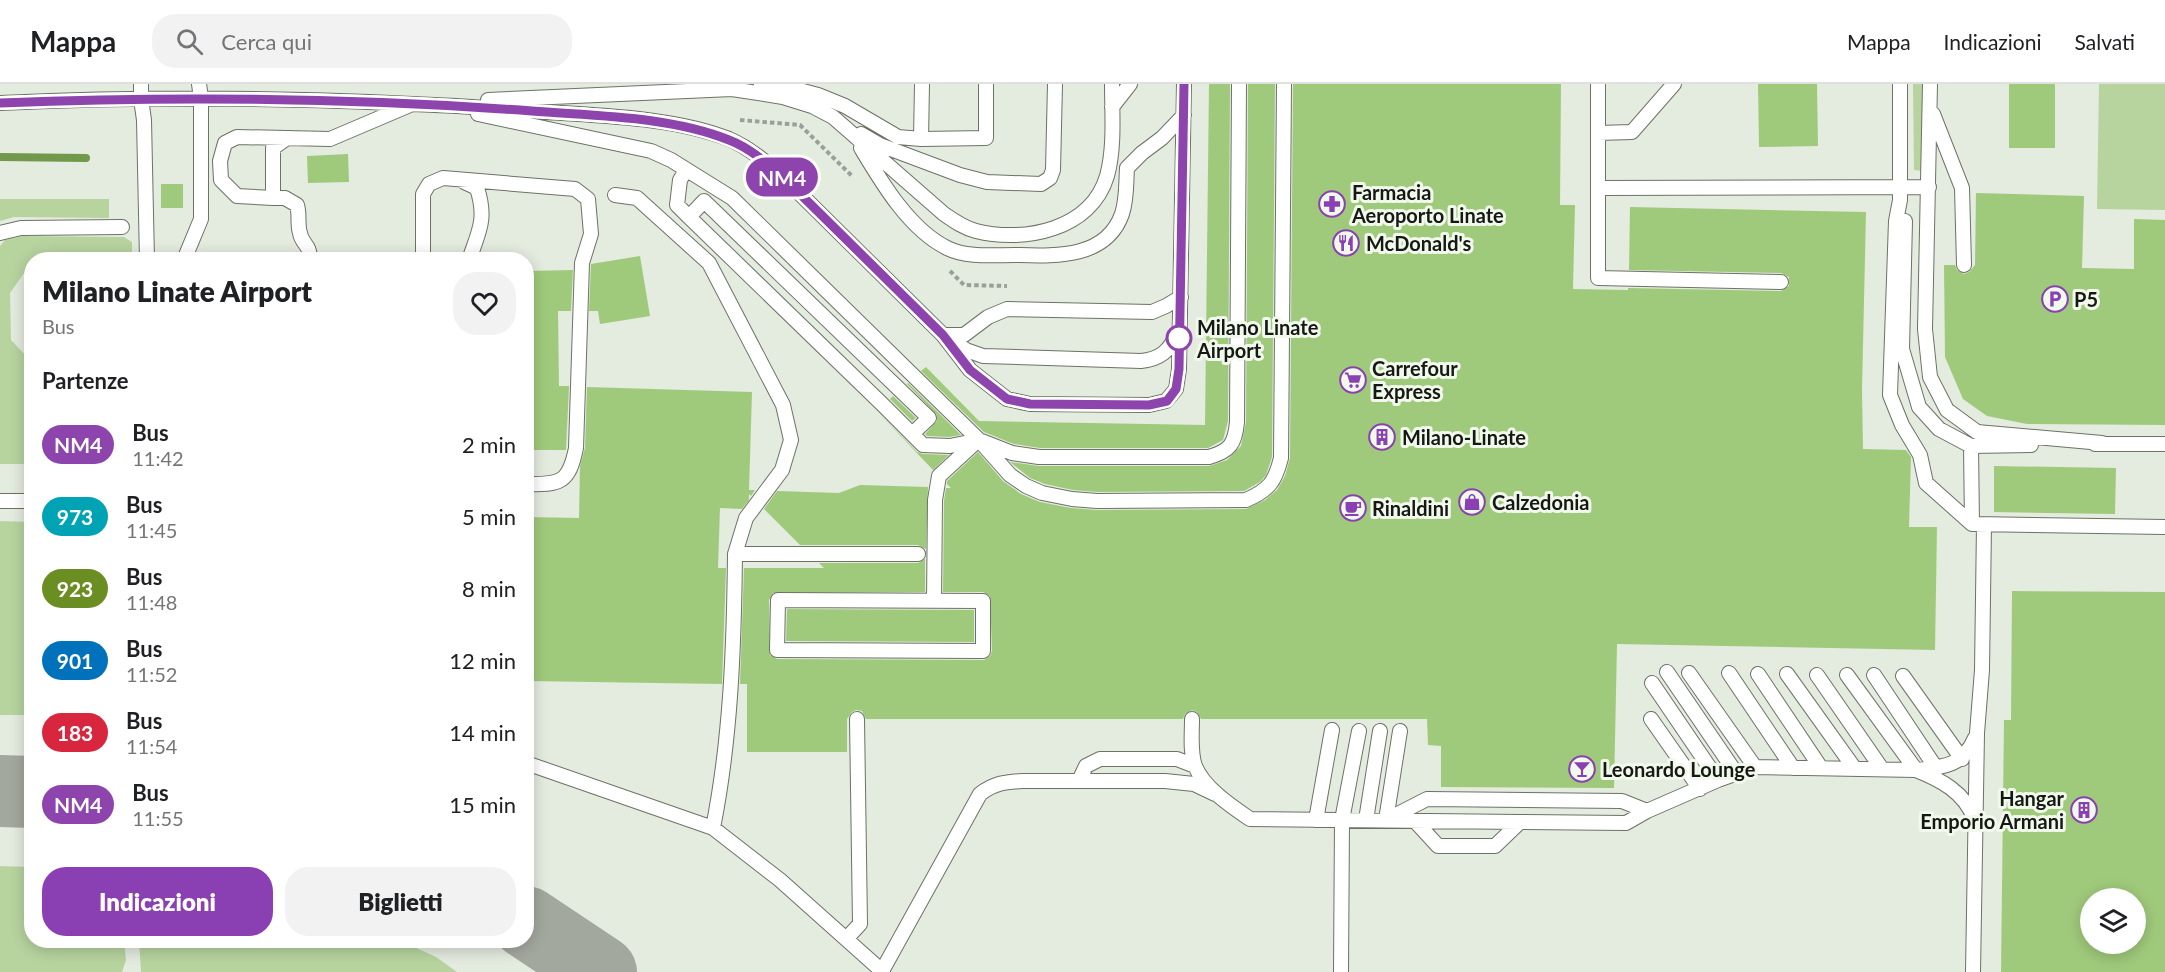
<!DOCTYPE html>
<html lang="it">
<head>
<meta charset="utf-8">
<style>
  :root { --surface:#fff; --page:#f2f2f2; --text:#202124; --muted:#757577; --line:#e0e0e0; --accent:#8a40b2 }
  body { margin:0; font-family:Lato,sans-serif; background:var(--page); color:var(--text); height:100vh; display:flex; flex-direction:column; font-size:22px; white-space:nowrap }
  * { box-sizing:border-box; margin:0 }
  p { font-size:20px; color:var(--muted) }
  .icon { flex:none; width:33px; height:33px; fill:none; stroke:currentColor; stroke-width:2; stroke-linecap:round; stroke-linejoin:round }
  .map { position:relative; flex:1; overflow:hidden }
  .sheet { position:absolute; left:24px; top:168px; width:510px; height:696px; display:flex; flex-direction:column; background:var(--surface); border-radius:24px; box-shadow:0 3px 15px #0003 }
  .sheet>* { flex:none }
  .badge { padding:0 12px; border-radius:20px; font-size:21px; line-height:39px }
  .buttons { position:absolute; left:2080px; top:804px; display:grid; gap:12px }
  .buttons a { display:grid; place-items:center; width:66px; height:66px; border-radius:50%; background:var(--surface); box-shadow:0 3px 15px #0003; font-size:30px }
  .map>.badge { position:absolute; translate:-50% -50%; box-shadow:0 0 0 3px #fff }
  h2 { padding:0 18px; font-size:22px; line-height:54px }
  .round { display:grid; place-items:center; flex:none; width:63px; height:63px; border-radius:24px; background:var(--page) }
  .summary { display:flex; align-items:center; justify-content:space-between; height:102px; padding:0 18px }
  h1 { font-size:28px; font-weight:800; line-height:45px }
  .action { display:flex; gap:12px; margin-top:auto; padding:12px 18px }
  .action a { flex:1; height:69px; border-radius:24px; background:var(--accent); color:#fff; font-size:24px; font-weight:800; line-height:69px; text-align:center }
  .action a+a { background:var(--page); color:var(--text) }
  ul { padding:0; list-style:none }
  li { display:flex; align-items:center; gap:18px; height:72px; padding:0 18px }
  li div { flex:1 }
  li b { display:block; font-size:22px }
  li em { font-style:normal }
  li .badge { min-width:66px; font-weight:700; text-align:center }
  header { display:flex; align-items:center; gap:36px; box-sizing:border-box; height:84px; padding:0 30px; background:var(--surface); border-bottom:2px solid var(--line) }
  header strong { font-size:28px }
  nav { display:flex; gap:33px; margin-inline-start:auto; font-size:21px }
  .search { width:420px; height:54px; background:var(--page); display:flex; align-items:center; gap:15px; box-sizing:border-box; padding:0 21px; border-radius:24px; color:var(--muted); font-size:22px }
  .map>svg:first-child { display:block }
  .green { fill:#b7d49f }
  .lines { fill:none; stroke-linecap:round; stroke-linejoin:round }
  .stream { stroke:#71994b; stroke-width:8 }
  .taxiway { stroke:#a3a89f; stroke-width:72 }
  .building { fill:#a0ca7b; fill-rule:evenodd }
  .lane-casing { stroke:#6c7267; stroke-width:16 }
  .path { stroke:#9aa097; stroke-width:4; stroke-dasharray:4.5 3; stroke-linecap:butt }
  .lane { stroke:#fff; stroke-width:14 }
  .line-casing { stroke:#fff; stroke-width:14 }
  .line { stroke:#8e44ad; stroke-width:9 }
  .stop-dot { fill:#fff; stroke:#8e44ad; stroke-width:3 }
  .labels { text-anchor:middle; dominant-baseline:central; stroke-width:6; stroke-linejoin:round; paint-order:stroke }
  .poi-label { font-size:20px; font-weight:bold; fill:#161814; stroke:#f1f8ec; text-anchor:start }
  .stop-label { font-size:20px; font-weight:bold; fill:#161814; stroke:#f1f8ec; text-anchor:start }
</style>
</head>
<body>
<header>
<strong>Mappa</strong>
<div class="search"><svg class="icon" aria-label="search" viewBox="0 0 24 24"><circle cx="10" cy="10" r="6"/><path d="M15 15l6 6"/></svg>Cerca qui</div>
<nav><a>Mappa</a><a>Indicazioni</a><a>Salvati</a></nav>
</header>
<div class="map">
<svg width="2165" height="888" viewBox="0 0 2165 888">
  <rect width="100%" height="100%" fill="#e4ebdf"/>
  <!-- green -->
  <path class="green" d="M1913,0H1924L1922,87L1914,86Z
    M2099,0H2165V126L2097,125Z
    M0,115H109V134L14,133L0,137Z
    M23,152L124,153L132,158V175L32,176L31,179L10,209L11,256L31,277V380H0V162L5,156Z
    M0,437L31,438V631H0Z
    M0,782L31,783L32,856L124,857L126,876L122,888H0Z
    M139,857H401L436,873L457,888H141Z"/>
  <g class="lines">
    <!-- stream -->
    <path class="stream" d="M0,73L86,74"/>
    <!-- taxiway -->
    <path class="taxiway" d="M0,707L32,708
      M526,838L601,888"/>
  </g>
  <!-- building -->
  <path class="building" d="M1209,0H1230L1228,337L1223,356L1208,364H1040L1014,360L984,348L921,287L926,283L979,337L1205,341Z
    M1248,0H1275L1272,373L1266,391L1260,398L1244,407L1097,408L1073,406L1045,400L1030,394L1010,378L1039,382H1209L1227,376L1241,362L1246,338Z
    M1293,0H1561L1560,121H1575L1573,205L1628,206V204L1781,207L1789,202V193L1781,189L1629,186L1630,123L1866,128L1862,306L1863,365L1906,366L1911,373L1909,443H1937L1935,566L1617,560L1614,704L1441,703V662L1428,661L1427,635H1201L1197,628L1192,626L1185,630L1183,635H866L862,627L856,626L852,628L847,635V668H747V600H740L744,484H824L819,479H918L925,475V508L773,509L769,516L770,571L777,575L984,576L990,572L992,567L990,512L983,508H943L944,417L946,404H951L947,400V397L978,368L1003,397L1021,410L1040,418L1071,424L1097,426L1246,425L1265,416L1277,406L1285,392L1290,374Z
    M1758,0H1817L1818,62L1759,63Z
    M2009,0H2055V64H2009Z
    M348,70L349,98L308,99L307,72Z
    M161,100H183V124H161Z
    M1976,109L2084,112L2082,184L2134,185V135L2165,136V341L2027,340L1987,332L1963,315L1945,273L1944,181H1955L1957,186L1964,190L1969,188L1975,181Z
    M640,172L650,232L600,240L598,227H589L591,180Z
    M573,186L571,227H558L559,302H569L566,366H526V187Z
    M908,299L961,351L949,353L927,352L925,350L937,337V331L907,300Z
    M587,303L752,308L749,406H755L751,412L749,410V416L742,425L720,424L718,484H726L722,600L526,597V433L579,434L580,382L585,364Z
    M893,312L916,334L912,337L890,315Z
    M877,327L917,368L923,370L949,371L933,386Z
    M1994,382L2116,384L2115,430L1994,428Z
    M860,401L928,403L926,465L918,461H800L764,425L777,407L839,409Z
    M2012,507L2165,508V888H2001L2004,636H2011ZM2091,814H2136V860H2091Z
    M787,525L974,526V558L786,557Z"/>
  <g class="lines">
    <!-- lane casing -->
    <g class="lane-casing">
      <path id="lane" d="M141,0V15L144,36L147,176
        M922,0L921,55L986,54V0
        M1598,0V194L1781,198
        M1900,0V116L1896,137L1890,311L1902,341L1920,371L1926,399L1972,440L1971,362
        M1930,0L1925,245L1930,293L1947,326L1977,348L2102,359
        M761,1L788,3L818,11L845,22L898,53L921,55
        M488,16L732,5L783,13L812,22L833,33L944,130C954,137 964,144 976,147C1024,159 1091,146 1107,92C1115,63 1112,29 1112,0
        M0,19C177,11 355,14 532,27C595,32 671,32 729,55C750,64 768,80 785,95L943,251L970,286L1007,315L1030,320L1149,321L1166,317L1176,305L1179,285L1184,0
        M1112,23L1130,0
        M478,30L651,67L671,76L732,114L979,356L1010,391L1026,402L1042,409L1072,415L1097,417L1246,416C1269,406 1275,398 1281,374L1284,0
        M1933,30L1962,104L1964,181
        M1598,49L1632,48L1674,0
        M861,50L880,61L960,91L987,98L1041,100L1050,94L1053,86L1055,0
        M287,54L273,64V114H285L297,121C300,131 297,140 300,149C302,161 310,159 310,176
        M861,64C882,99 909,145 947,164C967,174 993,171 1015,171C1055,172 1106,175 1122,130C1127,115 1126,99 1127,84L1142,69L1162,54L1184,31
        M686,86L680,96L677,121L689,133
        M464,98L477,104C487,135 479,147 469,176
        M1598,104L1929,103
        M615,111L637,114L709,179L783,321L791,356L782,386L746,434L735,470
        M273,114L237,112L221,96L220,77L225,59L237,53L330,55L410,21
        M1905,137L1902,265L1919,323L1939,345L1971,362L2031,361
        M0,149L21,144L122,143
        M184,176L201,135V14L199,0
        M423,176V110L429,100L443,94L575,105L588,115L591,150L582,179L576,364C569,399 560,401 526,400
        M943,251H964L988,233L1007,225L1152,228L1166,222L1181,213
        M952,257L966,266L983,272L1141,277C1160,275 1170,267 1177,249
        M912,350L929,334L704,117L689,133L883,321L923,361L950,362L979,356L1012,369L1039,373H1209C1230,367 1235,360 1237,338L1239,0
        M2095,360H2165
        M0,417H32
        M1975,440L2165,443
        M778,516L983,517V567L777,566Z
        M934,517L935,416L939,392L977,357
        M1667,588L1736,689
        M1689,589L1755,683
        M1729,589L1793,684
        M1758,590L1821,684
        M1787,590L1855,685
        M1817,591L1882,685
        M1847,591L1916,686
        M1874,591L1936,684
        M1903,592L1962,675
        M1652,599L1718,696
        M1192,635C1192,649 1190,669 1195,682C1204,704 1231,722 1250,735L1520,738
        M1651,635L1700,705
        M526,679L713,744C731,653 734,562 735,470H918
        M1079,697L1086,682L1100,675H1177L1195,682
        M1974,734C1964,708 1941,696 1916,686C1944,683 1963,682 1975,654
        M1316,736L1332,646
        M1366,736L1380,647
        M1386,736L1427,715L1622,717L1647,727L1718,696L1755,683L1916,686
        M1386,736L1400,647
        M1415,737L1438,762H1495L1520,738L1626,739L1647,727
        M713,744L780,796L883,888
        M846,855L860,840L857,635
        M882,887L980,710C994,699 1005,698 1022,697H1165L1194,700L1215,710
        M1341,888L1342,736L1359,647
        M1973,888L1977,649L1982,586L1984,441"/>
    </g>
    <!-- path -->
    <path class="path" d="M740,36L800,41L852,92
      M950,187L964,201L1007,202"/>
    <!-- lane -->
    <use href="#lane" class="lane"/>
  </g>
  <g class="lines">
    <!-- line casing -->
    <g class="line-casing">
      <path id="line" d="M0,19C177,12 355,14 532,27C595,32 670,32 729,56C750,64 768,80 785,95L943,251L970,286L1007,315L1030,320L1149,321L1167,317L1176,305L1179,285L1184,0"/>
    </g>
    <!-- line -->
    <use href="#line" class="line"/>
  </g>
  <!-- icons -->
  <defs>
    <g id="pharmacy-ring" transform="scale(1.35)"><circle r="9.5" fill="#f1f8ec" stroke="#8a40b2" stroke-width="1.5"/><path d="M-2-6h4v4h4v4h-4v4h-4v-4h-4v-4h4Z" fill="#8a40b2"/></g>
    <g id="restaurant-ring" transform="scale(1.35)"><circle r="9.5" fill="#f1f8ec" stroke="#8a40b2" stroke-width="1.5"/><path d="M-5-6h1v4h1v-4h1v4h1v-4h1v5L-1.5 .5V6h-2V.5L-5-1ZM5-6V6H3V1.5H1.5Q1.5-4 5-6Z" fill="#8a40b2"/></g>
    <g id="parking-ring" transform="scale(1.35)"><circle r="9.5" fill="#f1f8ec" stroke="#8a40b2" stroke-width="1.5"/><path d="M-3.5-5.5H1a3.5 3.5 0 0 1 0 7H-1V5.5H-3.5ZM-1-3.4V-.6H.8a1.4 1.4 0 0 0 0-2.8Z" fill="#8a40b2"/></g>
    <g id="supermarket-ring" transform="scale(1.35)"><circle r="9.5" fill="#f1f8ec" stroke="#8a40b2" stroke-width="1.5"/><path d="M-6-5.5h2.5l.6 2H6L4.5 2H-2.5L-4.4-4H-6ZM-1.5 3.2a1.3 1.3 0 1 0 .1 0ZM3 3.2a1.3 1.3 0 1 0 .1 0Z" fill="#8a40b2"/></g>
    <g id="building-ring" transform="scale(1.35)"><circle r="9.5" fill="#f1f8ec" stroke="#8a40b2" stroke-width="1.5"/><path d="M-4-6H4V6H1V3H-1V6H-4ZM-2.5-4.3h1.7v1.8h-1.7ZM.8-4.3h1.7v1.8H.8ZM-2.5-1h1.7V.8h-1.7ZM.8-1h1.7V.8H.8Z" fill="#8a40b2"/></g>
    <g id="shop-ring" transform="scale(1.35)"><circle r="9.5" fill="#f1f8ec" stroke="#8a40b2" stroke-width="1.5"/><path d="M-5-2.5h2.3a2.7 3.5 0 0 1 5.4 0H5L5.5 6h-11ZM-1.5-2.5h3a1.5 2.3 0 0 0-3 0Z" fill="#8a40b2"/></g>
    <g id="cafe-ring" transform="scale(1.35)"><circle r="9.5" fill="#f1f8ec" stroke="#8a40b2" stroke-width="1.5"/><path d="M-5.5-4.5H6V0H3Q3 3.5 0 3.5H-2.5Q-5.5 3.5-5.5 0ZM3-3.2v2h1.7v-2ZM-6 4.5H4V6H-6Z" fill="#8a40b2"/></g>
    <g id="bar-ring" transform="scale(1.35)"><circle r="9.5" fill="#f1f8ec" stroke="#8a40b2" stroke-width="1.5"/><path d="M-6-5H6L.8 .8V4.5H3.5V6h-7V4.5H-.8V.8Z" fill="#8a40b2"/></g>
  </defs>
  <g fill-rule="evenodd">
    <use href="#pharmacy-ring" x="1332" y="120"/>
    <use href="#restaurant-ring" x="1346" y="159"/>
    <use href="#parking-ring" x="2055" y="215"/>
    <use href="#supermarket-ring" x="1353" y="296"/>
    <use href="#building-ring" x="1382" y="353"/>
    <use href="#shop-ring" x="1472" y="418"/>
    <use href="#cafe-ring" x="1353" y="424"/>
    <use href="#bar-ring" x="1582" y="685"/>
    <use href="#building-ring" x="2084" y="726"/>
  </g>
  <!-- markers -->
  <circle class="stop-dot" cx="1179" cy="254" r="12"/>
  <g class="labels">
    <!-- poi labels -->
    <g class="poi-label">
      <text x="1352" y="108">Farmacia<tspan x="1352" dy="23">Aeroporto Linate</tspan></text>
      <text x="1366" y="159">McDonald's</text>
      <text x="2074" y="215">P5</text>
      <text x="1372" y="284">Carrefour<tspan x="1372" dy="23">Express</tspan></text>
      <text x="1402" y="353">Milano-Linate</text>
      <text x="1492" y="418">Calzedonia</text>
      <text x="1372" y="424">Rinaldini</text>
      <text x="1602" y="685">Leonardo Lounge</text>
      <text x="2064" y="714" text-anchor="end">Hangar<tspan x="2064" dy="23">Emporio Armani</tspan></text>
    </g>
    <!-- stop labels -->
    <g class="stop-label">
      <text x="1197" y="243">Milano Linate<tspan x="1197" dy="23">Airport</tspan></text>
    </g>
  </g>
</svg>
<div class="buttons">
<a><svg class="icon" aria-label="layers" viewBox="0 0 24 24"><path d="M12 4l9 5-9 5-9-5zM3 14l9 5 9-5"/></svg></a>
</div>
<b class="badge" style="left:782px;top:93px;background:#8e44ad;color:#fff">NM4</b>
<section class="sheet">
<div class="summary"><div><h1>Milano Linate Airport</h1><p>Bus</p></div><a class="round"><svg class="icon" aria-label="heart" viewBox="0 0 24 24"><path d="M12 20l-8-8c-3-5 5-10 8-4 3-6 11-1 8 4z"/></svg></a></div>
<h2>Partenze</h2>
<ul>
<li><span class="badge" style="background:#8e44ad;color:#fff">NM4</span><div><b>Bus</b><p>11:42</p></div><em>2 min</em></li>
<li><span class="badge" style="background:#00a3b4;color:#fff">973</span><div><b>Bus</b><p>11:45</p></div><em>5 min</em></li>
<li><span class="badge" style="background:#6b8e23;color:#fff">923</span><div><b>Bus</b><p>11:48</p></div><em>8 min</em></li>
<li><span class="badge" style="background:#0072bc;color:#fff">901</span><div><b>Bus</b><p>11:52</p></div><em>12 min</em></li>
<li><span class="badge" style="background:#d7263d;color:#fff">183</span><div><b>Bus</b><p>11:54</p></div><em>14 min</em></li>
<li><span class="badge" style="background:#8e44ad;color:#fff">NM4</span><div><b>Bus</b><p>11:55</p></div><em>15 min</em></li>
</ul>
<div class="action"><a>Indicazioni</a><a>Biglietti</a></div>
</section>
</div>
</body>
</html>
